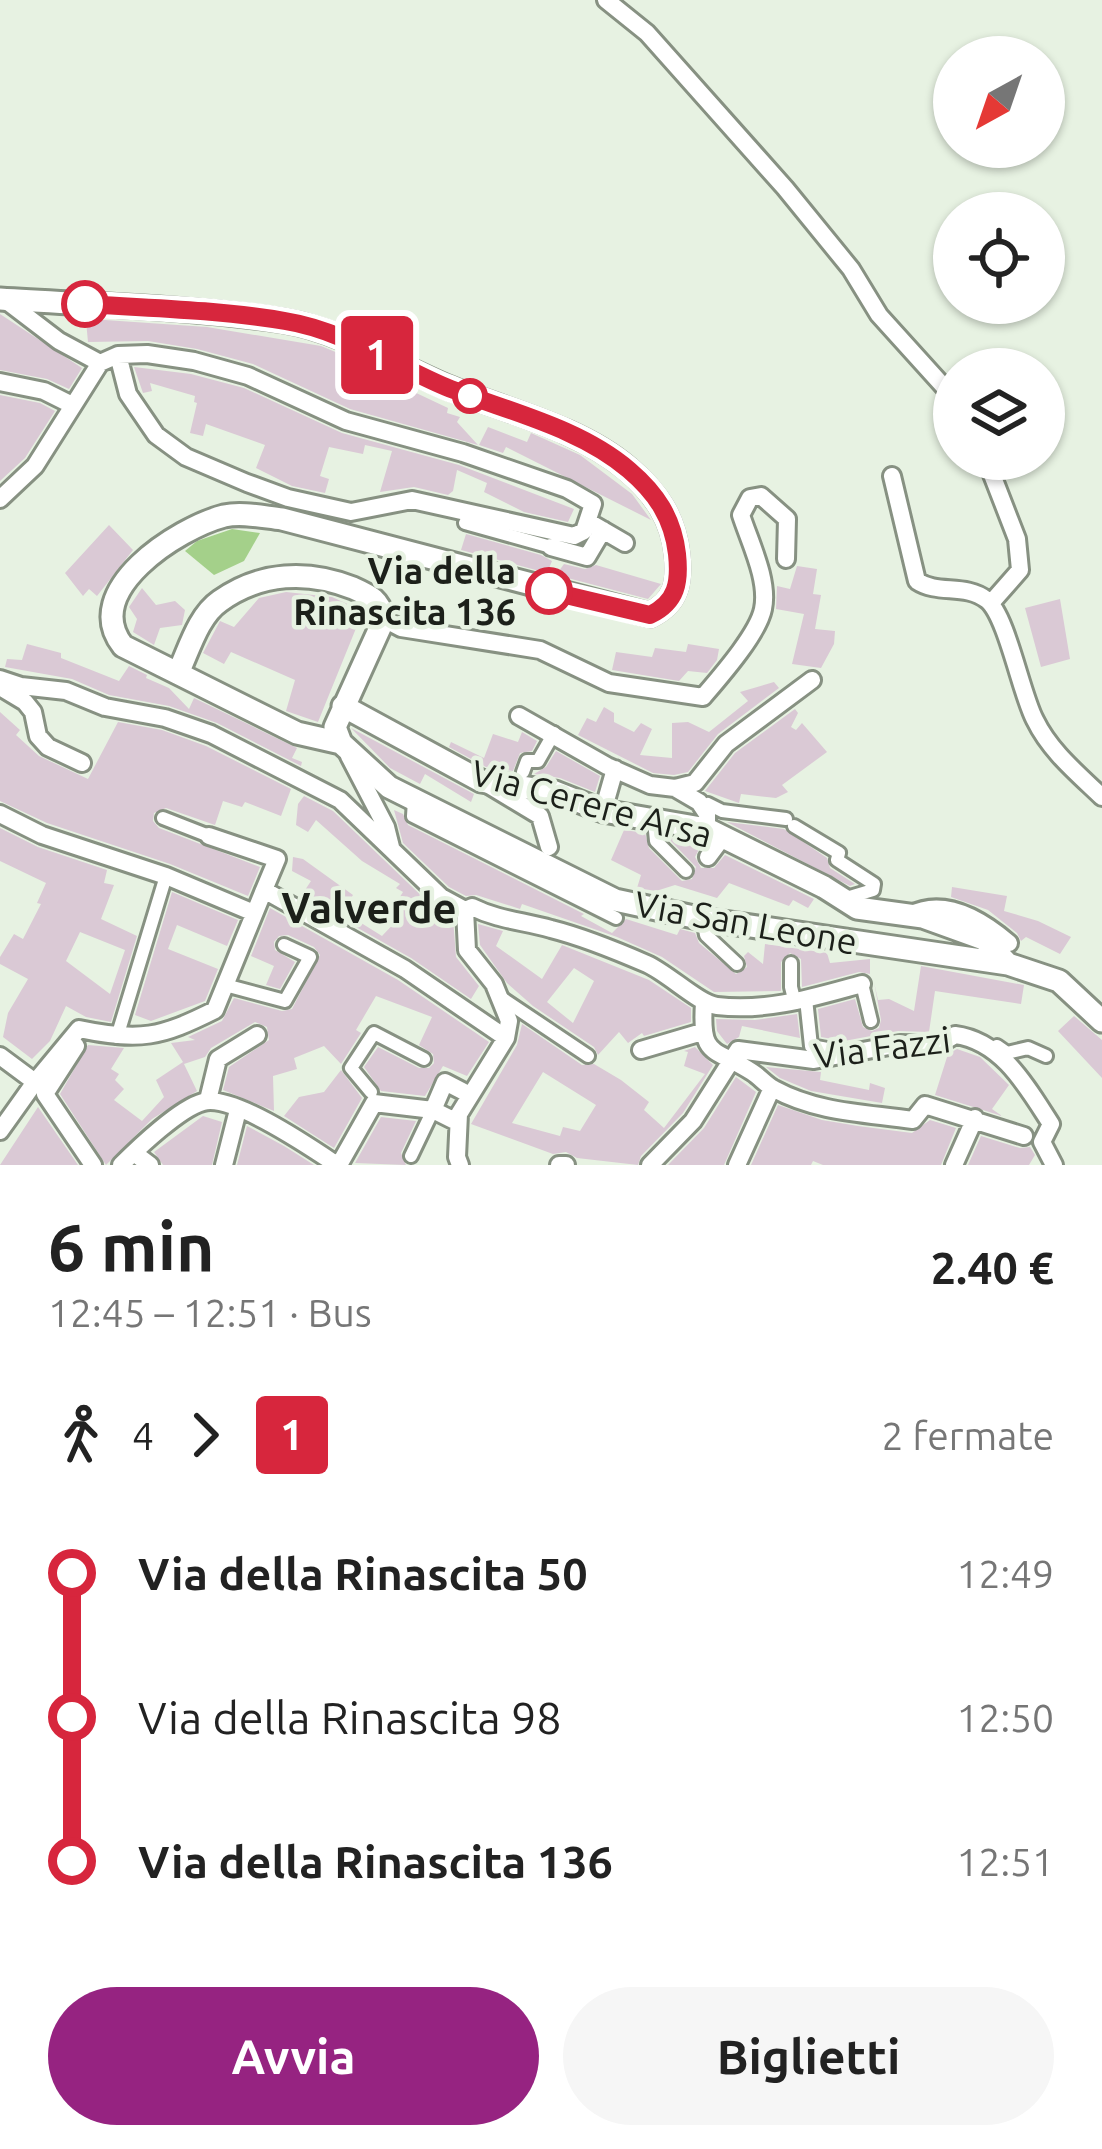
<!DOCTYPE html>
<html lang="it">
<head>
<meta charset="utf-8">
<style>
  :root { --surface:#fff; --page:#f6f6f6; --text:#222; --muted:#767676; --accent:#962381 }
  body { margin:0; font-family:Ubuntu,sans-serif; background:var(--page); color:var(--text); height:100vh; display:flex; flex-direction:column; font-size:45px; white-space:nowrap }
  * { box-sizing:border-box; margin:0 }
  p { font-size:39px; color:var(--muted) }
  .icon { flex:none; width:66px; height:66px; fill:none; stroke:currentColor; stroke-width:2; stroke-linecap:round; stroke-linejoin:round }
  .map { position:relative; height:1165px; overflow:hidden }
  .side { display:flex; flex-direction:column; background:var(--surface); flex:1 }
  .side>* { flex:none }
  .badge { padding:0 24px; border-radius:9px; font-size:42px; line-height:78px }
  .needle { width:78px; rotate:220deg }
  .buttons { position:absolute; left:933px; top:36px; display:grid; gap:24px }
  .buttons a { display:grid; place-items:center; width:132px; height:132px; border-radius:50%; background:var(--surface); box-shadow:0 3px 9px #0004; font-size:60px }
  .map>.badge { position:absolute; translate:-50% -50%; box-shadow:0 0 0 6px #fff }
  .legs { display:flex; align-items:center; gap:18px; height:132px; padding:0 48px; font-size:39px }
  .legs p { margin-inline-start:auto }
  .head { display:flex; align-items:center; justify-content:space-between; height:204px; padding:0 48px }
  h1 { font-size:66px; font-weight:700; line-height:90px }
  .button { display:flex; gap:24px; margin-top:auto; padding:24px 48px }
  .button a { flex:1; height:138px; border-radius:72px; background:var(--accent); color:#fff; font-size:48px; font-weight:700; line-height:138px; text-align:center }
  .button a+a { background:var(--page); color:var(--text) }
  ul { padding:0 48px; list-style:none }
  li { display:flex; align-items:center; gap:42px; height:144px; font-size:45px }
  li i { display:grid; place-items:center; width:18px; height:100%; margin:0 15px; background:currentColor }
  li i::after { content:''; width:30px; height:30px; margin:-15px; border:9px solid; border-radius:50%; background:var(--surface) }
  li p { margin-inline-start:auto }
  li:first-child i { background:linear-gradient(#0000 50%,currentColor 0) }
  li:last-child i { background:linear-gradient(currentColor 50%,#0000 0) }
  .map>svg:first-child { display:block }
  .green { fill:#a4d08a }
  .building { fill:#dac9d5; fill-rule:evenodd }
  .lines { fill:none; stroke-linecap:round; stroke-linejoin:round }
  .pedestrian-casing { stroke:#879182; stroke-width:18 }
  .minor-casing { stroke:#879182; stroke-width:22 }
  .tertiary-casing { stroke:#879182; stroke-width:27 }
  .pedestrian { stroke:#fff; stroke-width:12 }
  .minor { stroke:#fff; stroke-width:16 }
  .tertiary { stroke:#fff; stroke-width:21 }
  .line-1-casing { stroke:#fff; stroke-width:27 }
  .line-1 { stroke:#d7263d; stroke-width:18 }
  .stop-1-dot { fill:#fff; stroke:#d7263d; stroke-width:6 }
  .labels { text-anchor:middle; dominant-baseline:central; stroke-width:9; stroke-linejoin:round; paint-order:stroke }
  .stop-label { font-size:36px; font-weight:bold; fill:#1c201a; stroke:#e7f2e2; text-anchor:end }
  .street-label { font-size:36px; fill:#1c201a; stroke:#e7f2e2 }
  .quarter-label { font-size:42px; font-weight:bold; fill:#1c201a; stroke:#e7f2e2 }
</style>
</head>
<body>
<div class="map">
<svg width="1102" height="1165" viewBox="0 0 1102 1165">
  <rect width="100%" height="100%" fill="#e7f2e2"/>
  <!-- green -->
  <path class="green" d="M232,529L260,533L244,561L214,575L185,551L197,541Z"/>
  <!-- building -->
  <path class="building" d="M0,314L82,368L69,389L47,379L0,370Z
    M105,320L207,327L321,346L350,358L343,367L344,376L367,389L372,378L406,400L412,391L448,408L447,413L460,417L457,422L478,445L350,409L253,364L197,349L148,341L88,342L86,321Z
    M134,367L191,374L244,388L342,433L459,465L574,509L568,522L524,512L484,492L487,483L457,470L453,491L448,495L414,487L380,492L392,451L365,445L363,454L329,447L320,476L329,479L325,493L292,486L256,468L265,445L206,424L203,436L190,433L197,403L194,402L195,396L150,383L152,391L143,393Z
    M0,395L40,403L55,411L25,458L0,481Z
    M488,427L527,442L531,433L580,455L632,494L651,520L506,447L503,453L479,445Z
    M109,525L133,550L97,596L89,589L83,596L65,573Z
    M466,534L541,555L552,561L547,573L461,550Z
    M564,564L585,569L596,565L661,584L648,599L556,575Z
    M797,566L817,569L813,594L821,595L815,629L835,631L834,644L821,668L792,664L804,614L776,609L777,586L790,589Z
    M142,588L156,605L175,601L185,610L182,625L160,628L154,645L133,632L137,619L129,607Z
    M286,592L332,597L363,611L318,722L286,711L295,680L231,652L224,664L203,653L220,621L234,627L259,598Z
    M1060,599L1070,659L1041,667L1025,608Z
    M27,644L61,653V658L119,681L129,666L147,675L146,678L169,688L189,709L194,698L297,748L292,758L302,762L301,766L217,723L169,706L109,695L72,679L5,667L7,659L22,660Z
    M688,644L719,649L717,660L707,673L688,671L679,681L612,670L616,652L652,657L655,648L686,652Z
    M774,682L779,688L718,734L688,772L674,775L653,773L578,735L587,718L596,722L604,707L614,713V722L634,732L641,723L652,729L640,755L672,758V723L688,722L709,732L748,701L740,692Z
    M795,709L798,713L791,727L796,730L802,723L827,752L782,785L788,792L776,798L741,794L739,803L705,791L735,753Z
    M0,712L20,730L16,735L39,756L88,779L118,722L162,730L206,746L291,789L281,816L245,802L242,807L223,801L215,825L166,808L154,813L153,821L159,828L260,867L248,896L170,864L47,823L0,801Z
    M351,728L474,794L471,802L425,774L420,784L390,768Z
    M522,732L537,741L532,751L520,753L513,771L486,767L449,747L451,742L484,758L493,734L518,742Z
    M556,751L600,776L595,792L560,778L534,774L546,767Z
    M304,796L333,811L432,906L453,918L456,957L479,986L471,999L411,958L301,896L311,881L292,871L293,857L303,859L353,895L342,911L382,936L402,915L393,908L403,892L396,888L400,884L362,861L316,820L308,832L296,825L298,804Z
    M394,810L403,814L408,825L584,914L581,916L612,933L626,919L677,935L680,929L695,933L699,943L736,974L747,967L744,956L748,952L763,964L765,944L827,953L830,963L870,959V974L859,972L802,987L801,959L790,953L781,962V991L714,992L662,957L617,937L522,904L520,909L514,907L476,895L466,896L449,887L403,843Z
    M727,822L784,829L827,858L830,868L855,884L850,886Z
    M0,828L38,847L107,870L104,883L114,885L101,919L137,936L111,1022L86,1017L66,1006L50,1041L32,1059L3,1037L8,1013L28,979L0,964V957L14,934L23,939L41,904L37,903L46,883L0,861ZM80,932L125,950L110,994L66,961Z
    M624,830L645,833L649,848L682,881L692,879L696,867L667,837L702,843L695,857L701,868H714L725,855L814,899L808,908L793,900L789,906L729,883L717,898L675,885L656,891L637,888L641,875L611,860Z
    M952,887L1007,896L1004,911L1038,921L1071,937L1060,954L1026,937L1021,941L1017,933L988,910L951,897Z
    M172,892L238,920L227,946L177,925L168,949L218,969L205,1001L151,1021L135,1015Z
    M270,908L398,980L489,1042L467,1076L443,1066L425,1096L381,1091L364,1067L378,1047L419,1068H429L434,1063L433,1054L419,1045L432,1017L376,996L356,1030L361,1033L341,1064L324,1046L294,1058L297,1069L273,1076L274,1111L223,1090L229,1067L269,1040L267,1027L255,1022L211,1048L205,1057L184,1064L197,1091L152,1119L106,1165L60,1094L88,1045L124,1048L111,1069L119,1074L115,1080L124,1089L114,1100L142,1121L164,1097L156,1080L183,1062L171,1043L195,1040L188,1037L222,1021L234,998L282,1011L292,1009L320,955L314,947L288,935L279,936L274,942L275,950L295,962L280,989L266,985L274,966L251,956Z
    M478,924L503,931L496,946L542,979L562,945L649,980L691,1008V1022L644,1036L642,1033L628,1043L619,1032L598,1055L594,1047L533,1006L507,983L480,945ZM574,968L594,981L573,1023L547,1002Z
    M921,966L1024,985L1021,1004L935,991L929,1032L898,1031L844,1041L821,1037L818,1009L855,999L863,1027L872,1031L879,1028L881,1020L874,982L878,1000L889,999L914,1011Z
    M797,1014L800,1038L742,1026L739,1037L727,1044L717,1031L716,1019L755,1020Z
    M1074,1016L1102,1040V1078L1058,1031Z
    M522,1024L582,1065L594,1064L621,1080L649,1102L644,1110L664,1128L705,1074L684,1066L688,1052L684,1051L695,1047L713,1065L683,1113L641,1156L638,1165L577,1158L566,1152L553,1154L471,1124L517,1045ZM543,1072L596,1105L580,1131L563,1127L560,1136L512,1123Z
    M957,1049L980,1057L1009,1085L992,1109L1002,1116L935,1095L948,1054Z
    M766,1067L821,1072L820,1080L869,1090L870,1083L885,1088L882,1103L811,1091L780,1078Z
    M341,1070L362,1098L334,1148L284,1116L299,1097L324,1092Z
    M736,1077L756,1092L724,1165H668L704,1128Z
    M778,1105L822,1120L858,1126L912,1133L930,1120L956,1128L941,1165H823L813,1161L811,1165H751Z
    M38,1107L78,1165H0Z
    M203,1116L222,1122L212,1165H163L154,1152Z
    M381,1117L416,1121L401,1153L406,1165L355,1163Z
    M247,1126L284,1146L314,1165H237Z
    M981,1136L1020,1148L1030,1147L1035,1155L1029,1165H968Z"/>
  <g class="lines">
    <!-- pedestrian casing -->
    <g class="pedestrian-casing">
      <path id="pedestrian" d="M465,523L551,547
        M523,772L527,761H538L554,733
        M414,800L413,816L616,918
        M705,808L708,804L722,811L786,819
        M163,818L209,836
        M654,821L656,841L686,871
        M794,826L839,853L837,860L874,884L873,890L843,899
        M703,919L706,935L737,964
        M791,963V987L795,1003
        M862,984L871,1021
        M225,985L285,1001L310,957L284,945
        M500,997L588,1056
        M806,999L811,1046L844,1052
        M117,1037L166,876
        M997,1046L1007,1053L1028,1048L1046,1056
        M371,1092L351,1068L374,1033L424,1059
        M411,1156L433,1110"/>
    </g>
    <!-- minor casing -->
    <g class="minor-casing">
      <path id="minor" d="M606,0L647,33L785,188L851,269L879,315L954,398
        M4,299L59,341L100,363
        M0,382L44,391L72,405
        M986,459L1017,539L1020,570L991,603
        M892,476L917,581C938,595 965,583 987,600C1007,616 1021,694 1035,720C1050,751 1077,773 1102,797
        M0,499L35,466L100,363L118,355L147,354L194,361L248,376L346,421L463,453L567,489L593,504L584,531L574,536L412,500L351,512L288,498L247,483L186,457L156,435L128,394L118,355
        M594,525L625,543
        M551,547L587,557L603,530
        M384,619L401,628L540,650L609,683L703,697C720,677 758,634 763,609C769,580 750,543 741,515L750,498L761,496L787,519L786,559
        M0,679L21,686L66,691L105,707L165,718L211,734L340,800L441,897L465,910L467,950L494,984L509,1021L506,1038L459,1114L457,1157L460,1165
        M0,687L25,702L33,712L38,736L48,747L82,763
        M519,716L607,766L650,785L675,788L699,802L707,814V829
        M349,756L386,827L391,847
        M487,784L540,816L549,847
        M675,788L695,783L726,744L812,680
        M603,811L615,769
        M0,814L42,835L166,876L254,913
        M209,836L277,859L264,890
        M708,857L723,837
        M465,910L472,907C498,920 523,921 551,929C583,937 617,951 647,964C669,974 699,1004 717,1006C768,1012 814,997 862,984
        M910,915C944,897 982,920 1009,943
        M704,1003C700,1058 713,1047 752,1072C760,1077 766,1085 774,1089C818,1113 866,1113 913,1120L925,1105L1024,1136
        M76,1046L45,1094L93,1165
        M641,1050L702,1032
        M0,1056L35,1082L79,1029C140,1042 161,1037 215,1010L264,890L405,969L506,1038
        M208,1100L218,1059L257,1035
        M433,1110L445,1082L470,1095
        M0,1131L35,1082
        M134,1153L150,1165
        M121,1165C138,1148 180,1108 203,1102C233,1094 310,1147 337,1165
        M224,1165L238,1110
        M339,1165L374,1103L433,1110L457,1122
        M559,1165H566
        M650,1165L693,1121L738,1050L814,1060L900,1044L938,1045L955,1035C1002,1041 1027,1087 1051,1124L1042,1142L1054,1165
        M737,1165L772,1088
        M954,1165L975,1118"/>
    </g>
    <!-- tertiary casing -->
    <g class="tertiary-casing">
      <path id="tertiary" d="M0,299C94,305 190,307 284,321C340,330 393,364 445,386C505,411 579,427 628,469C656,493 673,518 677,554C680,582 677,602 650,615L282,519C263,517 242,512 224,516C178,528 79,591 123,646L297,733L341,743L389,787L615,900L703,919L1008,964L1059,981L1102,1021
        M178,673C189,650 198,616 220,601C261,572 308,570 353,588C371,596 379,600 384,619L335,727L341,743
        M343,706L481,781L555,792L603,811L707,829L824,887L857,908L923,917L984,939L1008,964"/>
    </g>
    <!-- pedestrian -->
    <use href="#pedestrian" class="pedestrian"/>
    <!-- minor -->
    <use href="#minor" class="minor"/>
    <!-- tertiary -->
    <use href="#tertiary" class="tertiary"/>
  </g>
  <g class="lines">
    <!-- line-1 casing -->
    <g class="line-1-casing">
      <path id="line-1" d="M85,304C151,308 220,310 285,321C342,330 394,365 446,387C506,411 579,427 629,470C656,493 673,518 677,554C680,582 677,602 650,615L549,591"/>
    </g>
    <!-- line-1 -->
    <use href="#line-1" class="line-1"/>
  </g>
  <!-- markers -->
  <g class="stop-1-dot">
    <circle cx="85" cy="304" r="21"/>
    <circle cx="470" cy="396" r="15"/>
    <circle cx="549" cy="591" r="21"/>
  </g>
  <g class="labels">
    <!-- stop labels -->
    <g class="stop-label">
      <text x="516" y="570">Via della<tspan x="516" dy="41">Rinascita 136</tspan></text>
    </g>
    <!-- street labels -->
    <g class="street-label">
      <text transform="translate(592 803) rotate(15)">Via Cerere Arsa</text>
      <text transform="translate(746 922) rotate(10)">Via San Leone</text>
      <text transform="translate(882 1047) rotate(-7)">Via Fazzi</text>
    </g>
    <!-- quarter labels -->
    <g class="quarter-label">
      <text x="369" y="907">Valverde</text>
    </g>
  </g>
</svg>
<div class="buttons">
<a><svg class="needle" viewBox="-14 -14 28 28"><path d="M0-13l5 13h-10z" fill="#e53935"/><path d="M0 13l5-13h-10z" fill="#767676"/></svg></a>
<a><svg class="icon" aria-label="locate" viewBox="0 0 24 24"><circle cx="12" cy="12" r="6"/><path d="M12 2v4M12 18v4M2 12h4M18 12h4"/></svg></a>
<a><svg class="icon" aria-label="layers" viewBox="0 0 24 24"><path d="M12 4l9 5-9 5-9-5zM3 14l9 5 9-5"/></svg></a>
</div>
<b class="badge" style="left:377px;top:355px;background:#d7263d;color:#fff">1</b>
</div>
<section class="side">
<div class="head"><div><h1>6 min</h1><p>12:45 – 12:51 · Bus</p></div><b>2.40 €</b></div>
<div class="legs"><svg class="icon" aria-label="walk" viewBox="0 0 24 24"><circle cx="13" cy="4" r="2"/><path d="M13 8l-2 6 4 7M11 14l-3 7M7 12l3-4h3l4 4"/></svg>4<svg class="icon" aria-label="forward" viewBox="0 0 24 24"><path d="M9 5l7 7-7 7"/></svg><b class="badge" style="background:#d7263d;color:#fff">1</b><p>2 fermate</p></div>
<ul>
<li><i style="color:#d7263d"></i><b>Via della Rinascita 50</b><p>12:49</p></li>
<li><i style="color:#d7263d"></i><span>Via della Rinascita 98</span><p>12:50</p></li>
<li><i style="color:#d7263d"></i><b>Via della Rinascita 136</b><p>12:51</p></li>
</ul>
<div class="button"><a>Avvia</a><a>Biglietti</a></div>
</section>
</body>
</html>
